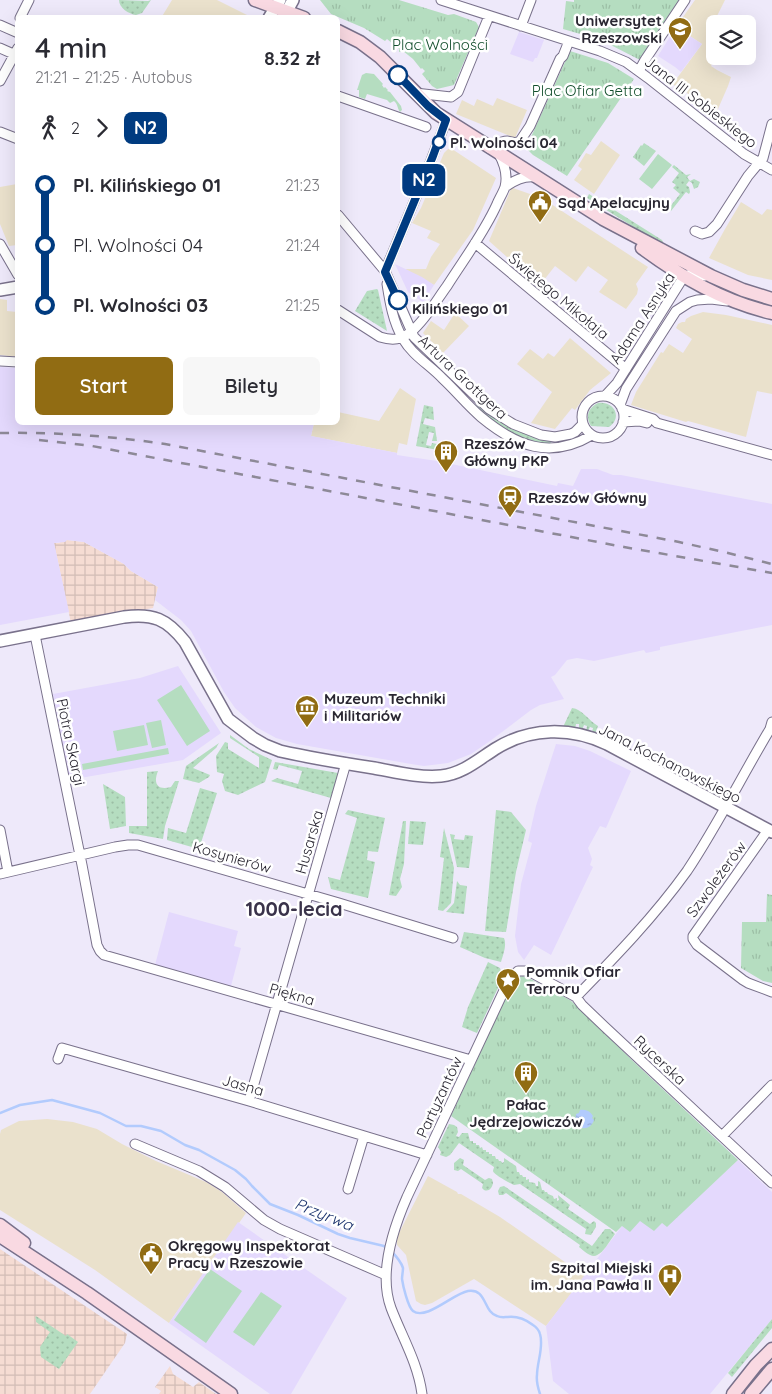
<!DOCTYPE html>
<html lang="pl">
<head>
<meta charset="utf-8">
<style>
  :root { --surface:#fff; --page:#f7f7f7; --text:#2b2b33; --muted:#7c7c81; --accent:#916c13 }
  body { margin:0; font-family:Quicksand,sans-serif; background:var(--page); color:var(--text); height:100vh; display:flex; flex-direction:column; font-size:19px; white-space:nowrap }
  * { box-sizing:border-box; margin:0 }
  p { font-size:16px; color:var(--muted) }
  .icon { flex:none; width:28px; height:28px; fill:none; stroke:currentColor; stroke-width:2; stroke-linecap:round; stroke-linejoin:round }
  .map { position:relative; flex:1; overflow:hidden }
  .panel { position:absolute; left:15px; top:15px; width:325px; height:410px; display:flex; flex-direction:column; background:var(--surface); border-radius:8px; box-shadow:0 5px 20px #0002 }
  .panel>* { flex:none }
  .badge { padding:0 10px; border-radius:8px; font-size:18px; line-height:32px }
  .tools { position:absolute; left:706px; top:15px; display:grid; gap:10px }
  .tools a { display:grid; place-items:center; width:50px; height:50px; border-radius:8px; background:var(--surface); box-shadow:0 5px 20px #0002; font-size:25px }
  .map>.badge { position:absolute; translate:-50% -50%; box-shadow:0 0 0 2px #fff }
  .legs { display:flex; align-items:center; gap:8px; height:55px; padding:0 20px; font-size:16px }
  .legs p { margin-inline-start:auto }
  .head { display:flex; align-items:center; justify-content:space-between; height:85px; padding:0 20px }
  h1 { font-size:28px; font-weight:600; line-height:38px }
  .cta { display:flex; gap:10px; margin-top:auto; padding:10px 20px }
  .cta a { flex:1; height:58px; border-radius:8px; background:var(--accent); color:#fff; font-size:20px; font-weight:600; line-height:58px; text-align:center }
  .cta a+a { background:var(--page); color:var(--text) }
  ul { padding:0 20px; list-style:none }
  li { display:flex; align-items:center; gap:18px; height:60px; font-size:19px }
  li i { display:grid; place-items:center; width:8px; height:100%; margin:0 6px; background:currentColor }
  li i::after { content:''; width:12px; height:12px; margin:-6px; border:4px solid; border-radius:50%; background:var(--surface) }
  li p { margin-inline-start:auto }
  li:first-child i { background:linear-gradient(#0000 50%,currentColor 0) }
  li:last-child i { background:linear-gradient(currentColor 50%,#0000 0) }
  .map>svg:first-child { display:block }
  .commercial { fill:#eae1cc }
  .industrial { fill:url(#industrial-grid) }
  .built { fill:#e4d9fd }
  .grass { fill:url(#grass-dots) }
  .park { fill:url(#park-tufts) }
  .garden { fill:#b5ddc0 }
  .water { fill:url(#water-ripples) }
  .lines { fill:none; stroke-linecap:round; stroke-linejoin:round }
  .stream { stroke:#b2cbfd; stroke-width:2.5 }
  .minor-casing { stroke:#79718b; stroke-width:11 }
  .tertiary-casing { stroke:#79718b; stroke-width:14 }
  .secondary-casing { stroke:#79718b; stroke-width:15 }
  .minor { stroke:#fff; stroke-width:9 }
  .tertiary { stroke:#fff; stroke-width:11 }
  .secondary { stroke:#f9d9e2; stroke-width:12 }
  .rail { stroke:#8d8997; stroke-width:2.5; stroke-dasharray:9 9; stroke-linecap:butt }
  .line-1-casing { stroke:#fff; stroke-width:11 }
  .line-1 { stroke:#003b80; stroke-width:8 }
  .stop-1-dot { fill:#fff; stroke:#003b80; stroke-width:2.5 }
  .labels { text-anchor:middle; dominant-baseline:central; stroke-width:5; stroke-linejoin:round; paint-order:stroke }
  .poi-label { font-size:15px; font-weight:bold; fill:#2a2732; stroke:#fff; text-anchor:start }
  .park-label { font-size:15px; fill:#124e2c; stroke:#fff }
  .street-label { font-size:15px; fill:#2a2732; stroke:#fff }
  .stop-label { font-size:15px; font-weight:bold; fill:#2a2732; stroke:#fff; text-anchor:start }
  .water-label { font-size:16px; font-style:italic; fill:#1a326c; stroke:#fff }
  .district-label { font-size:20px; font-weight:bold; fill:#3a334a; stroke:#fff }
</style>
</head>
<body>
<div class="map">
<svg width="772" height="1394" viewBox="0 0 772 1394">
  <defs>
    <pattern id="industrial-grid" width="8" height="8" patternUnits="userSpaceOnUse" patternTransform="scale(1.25)"><rect width="8" height="8" fill="#f5dcd3"/><path d="M0 4h8M4 0v8" fill="none" stroke="#d2bdb6"/></pattern>
    <pattern id="grass-dots" width="8" height="8" patternUnits="userSpaceOnUse" patternTransform="scale(1.25)"><rect width="8" height="8" fill="#b5ddc0"/><path d="M2 2h.1M6 6h.1" fill="none" stroke="#9cbea5" stroke-width="1.8" stroke-linecap="round"/></pattern>
    <pattern id="park-tufts" width="24" height="20" patternUnits="userSpaceOnUse" patternTransform="scale(1.25)"><rect width="24" height="20" fill="#b5ddc0"/><path d="M3 7l-1-3M5 7V3M7 7l1-3M15 17l-1-3M17 17v-4M19 17l1-3" fill="none" stroke="#9cbea5"/></pattern>
    <pattern id="water-ripples" width="26" height="14" patternUnits="userSpaceOnUse" patternTransform="scale(1.25)"><rect width="26" height="14" fill="#b2cbfd"/><path d="M2 4q2-2 4 0t4 0M15 11q2-2 4 0t4 0" fill="none" stroke="#99aed9"/></pattern>
  </defs>
  <rect width="100%" height="100%" fill="#eee9fa"/>
  <!-- commercial -->
  <path class="commercial" d="M172,0H217L251,17L161,18Z
    M695,0H725L712,26L715,28V56H717L711,66L717,70L731,77L728,86L714,118L700,106L702,104L683,90L681,92L674,85H672L702,44L676,27Z
    M497,98L527,110L515,138L456,114L462,100L474,106L477,99L493,106Z
    M601,141L620,155L594,194L574,180L582,169L578,166L586,153L591,155Z
    M448,149H452L496,178L473,230L434,285L405,269H426L431,257L440,244L427,238L431,231L412,223L421,208L444,153Z
    M17,184V245L9,246L0,224V187Z
    M513,188L530,194L551,204L648,267L636,284L638,289L637,294L626,309L599,292L608,280L588,266L576,282L555,266L540,285L530,277L533,274L528,270L525,273L489,241L511,189Z
    M741,202L762,215L767,209L772,210V280L748,275L709,258L725,229Z
    M0,299L7,300V311L17,312V357L0,355Z
    M703,312L726,315L772,325V394L757,391L746,437L688,421L686,422L631,405L636,392L661,352L663,353L669,344L683,353L692,339L676,328L678,324L682,322H685L686,319L691,316Z
    M455,313L469,326L443,353L423,333L431,321L444,330Z
    M570,338L611,373L590,390L575,410L572,408L555,429L531,423L552,392L517,364L530,349L543,359L548,353L554,357Z
    M400,388L416,399L407,445L399,443L397,453L311,436L314,423L338,422V412L379,421Z
    M47,1119L73,1122L97,1129L122,1144L156,1161L206,1182L222,1192L246,1213L169,1323L95,1270L0,1210V1134L1,1130L19,1121Z
    M428,1176L457,1192L458,1194H461L500,1217L585,1276L546,1326L474,1279L432,1303L425,1305L421,1304L416,1301L406,1255L397,1245V1237Z"/>
  <!-- industrial -->
  <path class="industrial" d="M67,540L84,542L124,564L131,571L158,587L153,608L71,623L54,543H58Z
    M0,1249L127,1334L125,1343L90,1394H0Z
    M170,1366L173,1374L193,1387L199,1382L216,1394H159L161,1391L155,1387Z"/>
  <!-- built -->
  <path class="built" d="M676,27L702,44L681,72L675,67L658,56Z
    M519,32L544,40L537,58H535L533,62L510,54Z
    M395,264L422,277L434,285L423,302L408,292Z
    M0,367L17,368L18,422L314,423L311,436L397,453V455L437,461L557,486L558,483L573,486L581,469H597L613,475H621L772,504V625L660,647V650L646,653L644,650L594,661L577,658L567,660L555,675L551,677L564,699L540,705L531,710L490,741L471,754L448,763L424,766L411,764L297,744L276,738L256,727L235,708L224,692L191,631L181,620L155,600L158,587L131,571L124,564L84,542L67,540L65,542L54,543L69,612L0,625Z
    M178,666L221,733L183,760L69,780L53,694L140,678Z
    M556,744L575,746L590,751L631,771L606,828L600,826L588,848L592,859L590,865L593,867L551,955L534,945L524,960L518,952L515,936L521,884L532,843L528,841L536,806Z
    M169,912L238,931L234,946L241,948L231,986L155,965Z
    M738,1160L772,1192V1319L710,1394H569L553,1381L546,1326L622,1226L640,1221L662,1223L667,1226Z
    M238,1222L347,1298L291,1394H270L169,1323Z"/>
  <!-- grass -->
  <path class="grass" d="M119,0L148,1L151,0L142,13L136,15C129,14 119,8 119,0Z
    M674,165L686,175L691,174L687,177L690,181L694,179L700,182L698,187L694,189L692,183L689,181L686,185L689,187L690,192L689,194L686,192L671,211L669,208L680,194L673,188L676,185L672,182L679,173L672,167Z
    M589,194L662,240L663,242L661,244L587,198Z
    M377,289L378,290L387,331L355,311L367,291Z
    M598,403C614,401 623,417 609,427L591,426C585,417 588,408 598,403Z
    M475,404L511,428L536,438L551,440V445C545,444 538,443 532,441C510,435 492,420 475,406Z
    M424,405L433,407L434,420L425,418L423,424L435,427L437,441H432L434,433L429,432L426,445L431,446L432,443L437,444L438,450L416,446Z
    M572,708C582,709 589,721 598,726L595,734L592,732L593,728L590,727L588,731H586L587,726L584,725L582,730L579,729V724H576L575,729L563,727Z
    M230,735L249,749L272,760L265,782L238,795L225,791L222,781L224,774L217,772L216,756L225,742L228,743V749L259,768V757L230,738Z
    M219,743L216,748L193,768L210,775L209,777L199,783L183,779L186,766Z
    M275,762L338,773L331,798L271,781L277,778L298,784L302,771L279,765L277,770L273,769Z
    M158,771C153,783 157,791 171,787L175,781H179L165,826L163,839L129,833V826H147V772Z
    M103,784L125,797L126,826L110,829Z
    M200,788L217,793L199,849L167,840L168,828L186,833Z
    M348,810L385,818L378,852L368,851L367,860L375,862L368,898L331,889L328,877L340,880L357,818L345,814Z
    M496,810L511,812L526,830L516,872L506,932L485,931Z
    M403,821H406L404,864L400,879L402,887L396,896L389,895Z
    M410,821L426,822L423,845L408,844Z
    M444,828L454,868L451,903L443,911L438,910L444,858L440,857Z
    M450,834L455,835L454,839L464,840L465,835L473,836L469,868L457,867Z
    M457,881L460,885L467,886L464,914L446,912L454,903Z
    M464,932L504,938C507,945 503,955 501,962L485,958L460,947Z
    M488,962L500,968L503,977L477,1033L462,1027L468,1007Z
    M449,1124L454,1125L457,1127L458,1132L456,1136L459,1137L462,1133H468L470,1141H473V1143H476V1145H479L480,1148L482,1147L483,1150H486V1152H489V1154H492V1156H495L496,1159H498L499,1161H501L502,1163L504,1162V1158L516,1166L517,1172H519L520,1175H522L523,1177H526V1180L529,1179V1182L535,1183L536,1186H538V1181L540,1182L542,1190H544L545,1192H547L548,1194L553,1196L554,1199L557,1198V1201L559,1200L558,1195L570,1205L568,1209L590,1224L594,1221L596,1223V1227L591,1235L585,1234L586,1229L520,1184L514,1185C510,1183 494,1175 493,1171C493,1170 494,1168 494,1167L459,1143L450,1155L446,1157L440,1155L441,1152L438,1147Z
    M460,1158L464,1160L463,1165L485,1180L489,1178L492,1179L493,1183C492,1188 489,1192 484,1190L482,1188L483,1184L461,1169L458,1171L454,1170V1163Z
    M504,1186L592,1246L605,1229H610L615,1234C610,1240 603,1255 594,1256C589,1256 583,1250 579,1247L580,1245L506,1193L503,1195H499L498,1191L500,1187Z
    M36,1316L66,1336L67,1334L78,1342L59,1369L41,1357L40,1347L50,1332L36,1322V1319L35,1318Z
    M772,1319V1328L732,1377L728,1373Z"/>
  <!-- park -->
  <path class="park" d="M320,0H399L448,15L454,14L476,22L479,27L454,85L437,89L432,86L422,74L425,71L422,68L421,69L413,59L403,51L399,52V49L387,39L385,41L364,28L331,14Z
    M574,0H679L640,60L601,40L563,29L566,1L574,2Z
    M570,51L608,63L634,79L567,176L533,155L526,148Z
    M644,143L656,151L644,166L633,157L641,145L642,146Z
    M767,894L772,895V983L763,981L741,968L742,922H766Z
    M522,976L527,977L570,1000L579,1008L634,1062L738,1160L667,1227L662,1223L654,1231L640,1221L630,1232L622,1226L616,1232L451,1116L512,984L517,978Z"/>
  <!-- garden -->
  <path class="garden" d="M366,73L374,74L383,84L382,85L384,88L385,87L388,90L387,91L390,92L401,106L402,110L400,112C397,108 398,104 394,101L390,103L387,100L367,94L365,99L359,97V90H357L362,75Z
    M658,154L672,165L652,189L639,179Z
    M181,685L210,731L187,746L157,700Z
    M161,720L166,745L152,748L146,723Z
    M144,725L148,745L117,751L113,731Z
    M168,748L169,754L83,770L82,764Z
    M210,1269L242,1291L206,1343L174,1320Z
    M261,1292L282,1306L254,1346L233,1332Z"/>
  <!-- water -->
  <path class="water" d="M580,1110C586,1109 590,1111 593,1116L592,1118L594,1120C592,1125 589,1129 582,1128L581,1126L579,1127L575,1122L576,1114L579,1113Z"/>
  <g class="lines">
    <!-- stream -->
    <path class="stream" d="M0,1113L20,1105L52,1100L100,1113L126,1126H141L161,1131L185,1145L199,1150L235,1170L246,1179L252,1186L270,1204L298,1215L338,1234L350,1238L384,1246L387,1249
      M392,1252C396,1256 401,1262 403,1268C403,1271 402,1276 402,1279C403,1286 408,1307 413,1311C426,1321 454,1293 468,1291C487,1288 483,1312 497,1316C501,1318 505,1317 508,1317C518,1316 525,1319 533,1325C536,1327 539,1330 540,1334C544,1347 537,1362 537,1375C536,1382 538,1388 540,1394"/>
    <!-- minor casing -->
    <g class="minor-casing">
      <path id="minor" d="M441,0L600,51L626,62L648,78L744,154L772,170
        M20,18L29,0
        M0,25L18,33
        M521,26L531,0
        M0,48L18,56
        M639,71L645,60L685,0
        M0,81L18,48
        M415,93L451,97L458,92L489,16
        M338,96L426,127
        M0,132L18,139
        M489,148C494,146 501,141 507,141C513,142 514,144 520,141L530,126L560,59L563,56L569,41
        M505,187C515,180 523,176 535,177
        M338,215L385,271L414,337L489,409L513,424L541,435L555,437L571,434L575,432L583,424
        M695,231L702,234L709,232L717,224L748,176L763,158L772,124
        M475,243L626,369
        M0,244L18,275
        M385,271L427,171L446,121
        M387,284C390,303 393,322 403,339C413,356 430,365 443,379C456,391 467,405 481,417C516,446 550,460 592,435
        M338,310L380,337C393,341 401,340 412,331C426,319 436,301 447,286C464,259 484,233 497,204C499,199 503,193 505,187C508,175 505,165 499,154
        M0,361L18,362
        M605,396L617,383L681,281C689,271 694,274 705,276
        M582 417a21 21 0 1 1 42 0a21 21 0 1 1-42 0Z
        M620,405L626,389L676,311L690,302L697,300L711,299L727,301
        M622,409L653,419L657,423L772,455
        M623,422L639,421L647,423
        M35,635L82,865L97,945L100,951L104,955L471,1060
        M0,830L8,872
        M768,830L693,936V939L697,945L743,980L748,983L772,992
        M0,874L115,847L128,845H138L339,903L453,938
        M576,997C615,957 654,917 687,871C717,826 742,776 770,729L772,722
        M58,1059L62,1048L249,1101L427,1155
        M249,1101L346,763
        M722,1136L772,1085
        M135,1144L199,1171L225,1187L264,1220L280,1229L386,1275
        M348,1189L364,1136
        M422,1394C418,1363 402,1337 391,1308C378,1273 393,1229 407,1197L507,984L513,976L518,971H527L532,973L576,997L582,1005L605,1027L772,1183"/>
    </g>
    <!-- tertiary casing -->
    <g class="tertiary-casing">
      <path id="tertiary" d="M269,18L280,0
        M283,18L293,0
        M0,290L18,287
        M0,641L124,617C153,613 167,619 185,642L228,719L253,738L265,745L280,751C311,758 342,763 374,768C396,772 419,778 441,776C462,774 478,760 495,749C530,727 571,727 607,744L772,832"/>
    </g>
    <!-- secondary casing -->
    <g class="secondary-casing">
      <path id="secondary" d="M255,0L304,18
        M338,31L360,42L380,57L436,113L603,219L711,276L743,290L772,299
        M642,248C683,278 722,301 772,313
        M0,1225L24,1243
        M0,1236L87,1293L231,1394
        M733,1394L756,1365L772,1349
        M751,1394L772,1369"/>
    </g>
    <!-- minor -->
    <use href="#minor" class="minor"/>
    <!-- tertiary -->
    <use href="#tertiary" class="tertiary"/>
    <!-- secondary -->
    <use href="#secondary" class="secondary"/>
    <!-- rail -->
    <path class="rail" d="M0,433C56,432 110,436 165,444L679,542L728,553L772,564
      M39,440L92,446L624,547L772,573"/>
  </g>
  <g class="lines">
    <!-- line-1 casing -->
    <g class="line-1-casing">
      <path id="line-1" d="M398,75L428,106L446,120L433,156L385,272L398,300"/>
    </g>
    <!-- line-1 -->
    <use href="#line-1" class="line-1"/>
  </g>
  <!-- icons -->
  <defs>
    <g id="university-pin" transform="scale(1.25)"><path d="M0 17L-7.5 6A9.5 9.5 0 1 1 7.5 6Z" fill="#916c13" stroke="#fff"/><path d="M0-5L7-2L0 1L-7-2ZM-4 1L0 2.5L4 1V4Q0 6-4 4Z" fill="#fff"/></g>
    <g id="civic-pin" transform="scale(1.25)"><path d="M0 17L-7.5 6A9.5 9.5 0 1 1 7.5 6Z" fill="#916c13" stroke="#fff"/><path d="M-.6-6.5H3V-4.5H.6V-3L4-1V1h2V6H-6V1h2V-1L-.6-3ZM-1.2 2.5V6h2.4V2.5Z" fill="#fff"/></g>
    <g id="building-pin" transform="scale(1.25)"><path d="M0 17L-7.5 6A9.5 9.5 0 1 1 7.5 6Z" fill="#916c13" stroke="#fff"/><path d="M-4-6H4V6H1V3H-1V6H-4ZM-2.5-4.3h1.7v1.8h-1.7ZM.8-4.3h1.7v1.8H.8ZM-2.5-1h1.7V.8h-1.7ZM.8-1h1.7V.8H.8Z" fill="#fff"/></g>
    <g id="station-pin" transform="scale(1.25)"><path d="M0 17L-7.5 6A9.5 9.5 0 1 1 7.5 6Z" fill="#916c13" stroke="#fff"/><path d="M-3-6H3Q5-6 5-4V2Q5 4 3 4L4.5 6H3L1.5 4h-3L-3 6H-4.5L-3 4Q-5 4-5 2V-4Q-5-6-3-6ZM-3.5-4v3h7v-3ZM-3.5 1v1.5H-2V1ZM2 1v1.5H3.5V1Z" fill="#fff"/></g>
    <g id="museum-pin" transform="scale(1.25)"><path d="M0 17L-7.5 6A9.5 9.5 0 1 1 7.5 6Z" fill="#916c13" stroke="#fff"/><path d="M0-6L6-3V-2H-6V-3ZM-5-1h2V3h-2ZM-1-1h2V3h-2ZM3-1h2V3H3ZM-6 4H6V6H-6Z" fill="#fff"/></g>
    <g id="sight-pin" transform="scale(1.25)"><path d="M0 17L-7.5 6A9.5 9.5 0 1 1 7.5 6Z" fill="#916c13" stroke="#fff"/><path d="M0-6L1.8-2.2L6-1.7L2.9 1.2L3.7 5.4L0 3.3L-3.7 5.4L-2.9 1.2L-6-1.7L-1.8-2.2Z" fill="#fff"/></g>
    <g id="hospital-pin" transform="scale(1.25)"><path d="M0 17L-7.5 6A9.5 9.5 0 1 1 7.5 6Z" fill="#916c13" stroke="#fff"/><path d="M-5-5h3v3.5h4V-5h3V5h-3V1.5h-4V5h-3Z" fill="#fff"/></g>
  </defs>
  <g fill-rule="evenodd">
    <use href="#university-pin" x="680" y="29"/>
    <use href="#civic-pin" x="540" y="202"/>
    <use href="#building-pin" x="446" y="452"/>
    <use href="#station-pin" x="510" y="497"/>
    <use href="#museum-pin" x="307" y="707"/>
    <use href="#sight-pin" x="508" y="980"/>
    <use href="#building-pin" x="526" y="1073"/>
    <use href="#civic-pin" x="151" y="1254"/>
    <use href="#hospital-pin" x="670" y="1276"/>
  </g>
  <!-- markers -->
  <g class="stop-1-dot">
    <circle cx="398" cy="75" r="9"/>
    <circle cx="439" cy="142" r="6"/>
    <circle cx="398" cy="300" r="9"/>
  </g>
  <g class="labels">
    <!-- poi labels -->
    <g class="poi-label">
      <text x="662" y="20" text-anchor="end">Uniwersytet<tspan x="662" dy="17">Rzeszowski</tspan></text>
      <text x="558" y="202">Sąd Apelacyjny</text>
      <text x="464" y="443">Rzeszów<tspan x="464" dy="17">Główny PKP</tspan></text>
      <text x="528" y="497">Rzeszów Główny</text>
      <text x="324" y="698">Muzeum Techniki<tspan x="324" dy="17">i Militariów</tspan></text>
      <text x="526" y="971">Pomnik Ofiar<tspan x="526" dy="17">Terroru</tspan></text>
      <text x="526" y="1104" text-anchor="middle">Pałac<tspan x="526" dy="17">Jędrzejowiczów</tspan></text>
      <text x="168" y="1245">Okręgowy Inspektorat<tspan x="168" dy="17">Pracy w Rzeszowie</tspan></text>
      <text x="652" y="1267" text-anchor="end">Szpital Miejski<tspan x="652" dy="17">im. Jana Pawła II</tspan></text>
    </g>
    <!-- park labels -->
    <g class="park-label">
      <text x="440" y="44">Plac Wolności</text>
      <text x="587" y="90">Plac Ofiar Getta</text>
    </g>
    <!-- street labels -->
    <g class="street-label">
      <text transform="translate(701 102) rotate(38)">Jana III Sobieskiego</text>
      <text transform="translate(559 296) rotate(40)">Świętego Mikołaja</text>
      <text transform="translate(642 318) rotate(-57)">Adama Asnyka</text>
      <text transform="translate(463 377) rotate(43)">Artura Grottgera</text>
      <text transform="translate(71 742) rotate(78)">Piotra Skargi</text>
      <text transform="translate(670 763) rotate(27)">Jana Kochanowskiego</text>
      <text transform="translate(309 842) rotate(-74)">Husarska</text>
      <text transform="translate(232 857) rotate(16)">Kosynierów</text>
      <text transform="translate(716 879) rotate(-54)">Szwoleżerów</text>
      <text transform="translate(292 994) rotate(16)">Piękna</text>
      <text transform="translate(660 1060) rotate(43)">Rycerska</text>
      <text transform="translate(243 1085) rotate(16)">Jasna</text>
      <text transform="translate(439 1097) rotate(-65)">Partyzantów</text>
    </g>
    <!-- stop labels -->
    <g class="stop-label">
      <text x="450" y="142">Pl. Wolności 04</text>
      <text x="412" y="291">Pl.<tspan x="412" dy="17">Kilińskiego 01</tspan></text>
    </g>
    <!-- water labels -->
    <g class="water-label">
      <text transform="translate(324 1214) rotate(22)">Przyrwa</text>
    </g>
    <!-- district labels -->
    <g class="district-label">
      <text x="294" y="908">1000-lecia</text>
    </g>
  </g>
</svg>
<div class="tools">
<a><svg class="icon" aria-label="layers" viewBox="0 0 24 24"><path d="M12 4l9 5-9 5-9-5zM3 14l9 5 9-5"/></svg></a>
</div>
<b class="badge" style="left:424px;top:180px;background:#003b80;color:#fff">N2</b>
<section class="panel">
<div class="head"><div><h1>4 min</h1><p>21:21 – 21:25 · Autobus</p></div><b>8.32 zł</b></div>
<div class="legs"><svg class="icon" aria-label="walk" viewBox="0 0 24 24"><circle cx="13" cy="4" r="2"/><path d="M13 8l-2 6 4 7M11 14l-3 7M7 12l3-4h3l4 4"/></svg>2<svg class="icon" aria-label="forward" viewBox="0 0 24 24"><path d="M9 5l7 7-7 7"/></svg><b class="badge" style="background:#003b80;color:#fff">N2</b></div>
<ul>
<li><i style="color:#003b80"></i><b>Pl. Kilińskiego 01</b><p>21:23</p></li>
<li><i style="color:#003b80"></i><span>Pl. Wolności 04</span><p>21:24</p></li>
<li><i style="color:#003b80"></i><b>Pl. Wolności 03</b><p>21:25</p></li>
</ul>
<div class="cta"><a>Start</a><a>Bilety</a></div>
</section>
</div>
</body>
</html>
